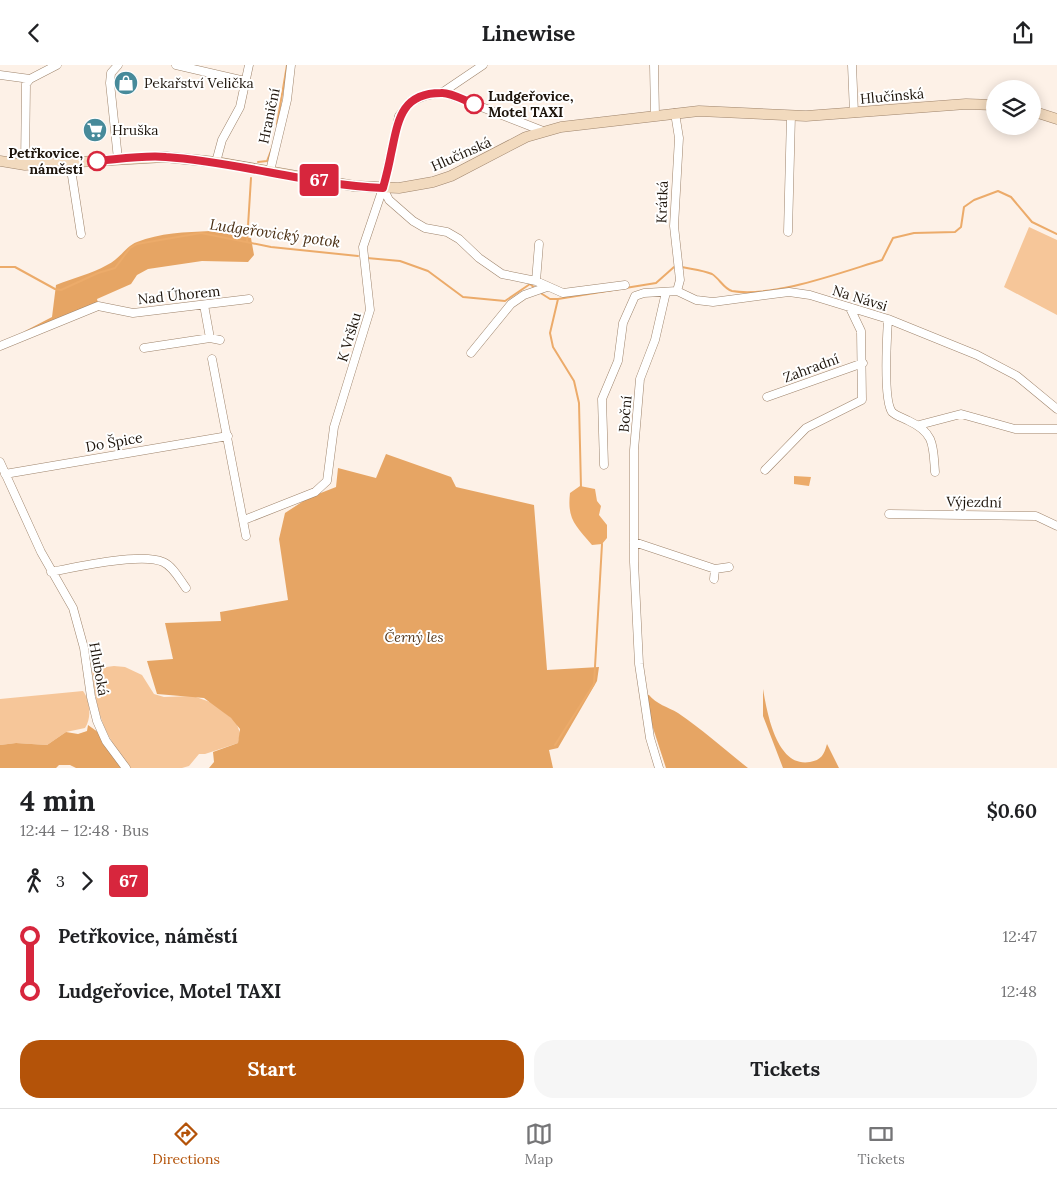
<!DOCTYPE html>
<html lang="en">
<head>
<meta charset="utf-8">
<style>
  :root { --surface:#fff; --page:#f6f6f6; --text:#202124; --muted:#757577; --line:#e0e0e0; --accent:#b45309 }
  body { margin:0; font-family:Lora,serif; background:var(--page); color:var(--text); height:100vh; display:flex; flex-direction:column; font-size:19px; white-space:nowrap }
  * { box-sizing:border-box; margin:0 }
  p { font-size:16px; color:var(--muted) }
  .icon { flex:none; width:28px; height:28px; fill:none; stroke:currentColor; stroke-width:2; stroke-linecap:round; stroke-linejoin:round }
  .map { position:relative; height:703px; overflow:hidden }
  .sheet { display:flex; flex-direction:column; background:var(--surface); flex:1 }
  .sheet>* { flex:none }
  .badge { padding:0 10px; border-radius:4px; font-size:18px; line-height:32px }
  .controls { position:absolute; left:986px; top:15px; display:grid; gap:10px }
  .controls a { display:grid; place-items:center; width:55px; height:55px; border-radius:50%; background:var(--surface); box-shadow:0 2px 12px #0003; font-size:25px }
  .map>.badge { position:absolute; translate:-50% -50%; box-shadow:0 0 0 2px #fff }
  .legs { display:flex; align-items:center; gap:8px; height:55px; padding:0 20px; font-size:16px }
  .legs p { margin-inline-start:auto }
  .overview { display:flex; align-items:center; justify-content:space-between; height:85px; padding:0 20px }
  h1 { font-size:28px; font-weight:800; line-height:38px }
  .primary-button { display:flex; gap:10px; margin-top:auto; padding:10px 20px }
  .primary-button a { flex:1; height:58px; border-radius:20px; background:var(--accent); color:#fff; font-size:20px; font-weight:800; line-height:58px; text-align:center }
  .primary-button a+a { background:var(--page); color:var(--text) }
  ul { padding:0 20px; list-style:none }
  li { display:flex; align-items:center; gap:18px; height:55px; font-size:19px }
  li i { display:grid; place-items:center; width:8px; height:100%; margin:0 6px; background:currentColor }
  li i::after { content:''; width:12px; height:12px; margin:-6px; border:4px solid; border-radius:50%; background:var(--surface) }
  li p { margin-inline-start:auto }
  li:first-child i { background:linear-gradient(#0000 50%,currentColor 0) }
  li:last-child i { background:linear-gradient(currentColor 50%,#0000 0) }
  header { display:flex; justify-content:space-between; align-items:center; height:65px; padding:0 20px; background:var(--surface); font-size:22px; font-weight:800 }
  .tabs { display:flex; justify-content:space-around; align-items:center; height:70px; border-top:1px solid var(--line); background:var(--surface); font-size:14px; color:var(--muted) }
  .tabs a { display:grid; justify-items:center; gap:2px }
  .tabs .active { color:var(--accent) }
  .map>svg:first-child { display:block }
  .green { fill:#f6c699 }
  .forest { fill:#e6a564 }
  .water { fill:#ecab6a }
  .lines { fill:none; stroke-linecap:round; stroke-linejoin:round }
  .stream { stroke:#ecab6a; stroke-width:2 }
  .street-casing { stroke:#9e846c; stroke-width:9 }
  .secondary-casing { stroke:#9e846c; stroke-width:11 }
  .street { stroke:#fff; stroke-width:8 }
  .secondary { stroke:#f2dabe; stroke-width:10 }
  .line-1-casing { stroke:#fff; stroke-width:11 }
  .line-1 { stroke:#d7263d; stroke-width:8 }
  .stop-1-dot { fill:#fff; stroke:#d7263d; stroke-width:2.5 }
  .labels { text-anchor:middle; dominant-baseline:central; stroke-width:4; stroke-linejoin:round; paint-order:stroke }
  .poi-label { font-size:14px; fill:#1d140b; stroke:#fff; text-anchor:start }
  .stop-label { font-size:14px; font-weight:bold; fill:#1d140b; stroke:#fff; text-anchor:start }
  .street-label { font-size:14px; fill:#1d140b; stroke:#fff }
  .park-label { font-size:14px; font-style:italic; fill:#53371c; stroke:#fff }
  .water-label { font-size:15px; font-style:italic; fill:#492e12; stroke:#fff }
</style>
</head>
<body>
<header><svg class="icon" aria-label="back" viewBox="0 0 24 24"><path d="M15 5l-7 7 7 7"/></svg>Linewise<svg class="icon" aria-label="share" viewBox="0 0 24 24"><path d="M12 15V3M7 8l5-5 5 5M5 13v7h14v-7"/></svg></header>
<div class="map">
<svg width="1057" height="703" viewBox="0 0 1057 703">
  <rect width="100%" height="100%" fill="#fdf1e7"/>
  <!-- green -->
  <path class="green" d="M1029,162L1057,175V250L1004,222Z
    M114,601L125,602L142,610L154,629L164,632L193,631L213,638L236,657L240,668L238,678L205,689H199L189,701L182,703H129C102,664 97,651 92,604Z
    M83,626C90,635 92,653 85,663L66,667L47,680L16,678L0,680V634Z"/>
  <!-- forest -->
  <path class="forest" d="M210,166L251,173L254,190L248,197L202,196L148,204L137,210L131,219L97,234L98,238L23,267L52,252L56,220C73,213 91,209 107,200C120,194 126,181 137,177C159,168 186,167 210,166Z
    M386,389L451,412L456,422L534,440L547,605L599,602L597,616L558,683L549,685L553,703H209L214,697L213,687L238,678L240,664L231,653L204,633L157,629L147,596L173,594L165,558L221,556L220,547L288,535L279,474L285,448L308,433L336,422L338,403L376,413Z
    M763,624C767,646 776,703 810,697C821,695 824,690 827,679L839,703H783L763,651Z
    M642,629L649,630C656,639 668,642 678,648C703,665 725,685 748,703H666Z
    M88,660L102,670L121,703H76L70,700H59L56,703H0V680L16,678L47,680L66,667L78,669L87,666Z"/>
  <!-- water -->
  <path class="water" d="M794,411L811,412L809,421L794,419Z
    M580,421L595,424L597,436L601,441L599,450L607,460V473L602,479L592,480C575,460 567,454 570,428Z"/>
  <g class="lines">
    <!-- stream -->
    <path class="stream" d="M277,59L287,0
      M258,97L267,96L272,83
      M247,177L251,113
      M367,193L400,196L428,206L463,232L505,236L530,219L536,224
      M0,202H15L55,224L61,225L98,208L115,203L130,183L137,179L201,168L271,182L358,191
      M682,202C691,204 703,205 712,209C719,213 724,224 732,226C773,233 842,207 882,195L893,173L914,168L955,167L961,162L964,142L974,135L998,126L1011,132L1032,157L1057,169
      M539,227L550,234H558L656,218L674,202
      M558,234L550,268L553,282L574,316L579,338L581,423
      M555,680L594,619L602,479"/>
    <!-- street casing -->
    <g class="street-casing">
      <path id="street" d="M176,0L245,16
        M654,0L655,50
        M852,0L854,48
        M0,10L30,14
        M443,27L543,66
        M675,48L679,73L674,161L680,215L677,226
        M118,94L110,18L111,8L118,0
        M216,97L222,75L240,42L249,0
        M70,98L81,169
        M25,100L26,19L30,14L57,0
        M270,106L287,35L291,0
        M383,123L389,135L413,156L425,163L447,167L459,174L479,193L502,209L536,216L563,228L625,220
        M788,167L791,50
        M536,216L539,179
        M204,240L210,273
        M888,254C887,271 883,335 892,347C896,351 904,353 909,356C935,368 933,381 935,407
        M0,281L98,241L133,248L249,234
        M144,283L210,273L220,275
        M471,288L511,239L524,230L547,222
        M212,294L246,471
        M767,332L863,298
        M919,360L961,349L1015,364H1057
        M0,397L41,487L73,543L84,583L91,632L97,656L106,676L126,703
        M604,400L602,334L618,296L623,258L635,231L644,228L677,226L696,235L713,237L789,227L810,230L888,254L977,290L1017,311L1057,344
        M765,405L806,363L862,335L861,266L850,243
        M5,409L228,371
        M889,449L1036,451L1057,461
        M244,455L315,427L327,416L334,362L370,245L363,182L383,123L399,51L410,37L424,31L443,27L483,0
        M634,477L715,504L729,502
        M51,507C75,502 142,487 163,497C173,501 180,515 186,523
        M714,514L715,504
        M659,703L650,673L639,599L634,497V385L640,314L655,275L666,227"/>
    </g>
    <!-- secondary casing -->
    <g class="secondary-casing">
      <path id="secondary" d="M1032,46L1057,54
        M0,96L25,100L165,92L216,97L354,121L399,123L433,117L451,111L526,72L561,62L699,46L806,51L966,39L995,40"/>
    </g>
    <!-- street -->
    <use href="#street" class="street"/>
    <!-- secondary -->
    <use href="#secondary" class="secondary"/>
  </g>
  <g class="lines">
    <!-- line-1 casing -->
    <g class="line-1-casing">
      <path id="line-1" d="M97,96C120,94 144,90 166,92C239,97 310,120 383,123C386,112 389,100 391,89C398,57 400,28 441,28C451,27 465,36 474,39"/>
    </g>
    <!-- line-1 -->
    <use href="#line-1" class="line-1"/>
  </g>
  <!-- icons -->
  <defs>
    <g id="shop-disc" transform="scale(1.25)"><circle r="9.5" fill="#478a9a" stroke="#fff"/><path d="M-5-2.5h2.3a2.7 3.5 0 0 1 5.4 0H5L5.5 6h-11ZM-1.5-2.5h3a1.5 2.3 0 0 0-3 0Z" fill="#fff"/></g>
    <g id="supermarket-disc" transform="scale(1.25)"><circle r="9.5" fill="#478a9a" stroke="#fff"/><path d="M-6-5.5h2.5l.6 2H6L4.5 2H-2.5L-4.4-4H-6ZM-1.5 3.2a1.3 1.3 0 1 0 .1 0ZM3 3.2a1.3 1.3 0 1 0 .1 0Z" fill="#fff"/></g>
  </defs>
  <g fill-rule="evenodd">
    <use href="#shop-disc" x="126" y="18"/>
    <use href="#supermarket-disc" x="95" y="65"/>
  </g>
  <!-- markers -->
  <g class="stop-1-dot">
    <circle cx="474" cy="39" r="9"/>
    <circle cx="97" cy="96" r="9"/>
  </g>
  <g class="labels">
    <!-- poi labels -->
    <g class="poi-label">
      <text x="144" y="18">Pekařství Velička</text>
      <text x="112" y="65">Hruška</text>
    </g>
    <!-- stop labels -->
    <g class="stop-label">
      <text x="488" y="31">Ludgeřovice,<tspan x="488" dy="16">Motel TAXI</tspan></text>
      <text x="83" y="88" text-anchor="end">Petřkovice,<tspan x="83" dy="16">náměstí</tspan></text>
    </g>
    <!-- street labels -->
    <g class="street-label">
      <text transform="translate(892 31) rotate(-5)">Hlučínská</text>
      <text transform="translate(269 51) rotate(-78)">Hraniční</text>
      <text transform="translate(461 89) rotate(-24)">Hlučínská</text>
      <text transform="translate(662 137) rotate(-88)">Krátká</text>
      <text transform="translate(179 230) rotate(-6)">Nad Úhorem</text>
      <text transform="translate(860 233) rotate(17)">Na Návsi</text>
      <text transform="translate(349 272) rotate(-73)">K Vršku</text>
      <text transform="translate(811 303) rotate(-20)">Zahradní</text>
      <text transform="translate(625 349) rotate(-85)">Boční</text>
      <text transform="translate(114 377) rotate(-10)">Do Špice</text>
      <text transform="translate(974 437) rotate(1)">Výjezdní</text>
      <text transform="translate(99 604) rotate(80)">Hluboká</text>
    </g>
    <!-- park labels -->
    <g class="park-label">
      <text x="414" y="572">Černý les</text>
    </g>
    <!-- water labels -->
    <g class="water-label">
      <text transform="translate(275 168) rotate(8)">Ludgeřovický potok</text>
    </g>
  </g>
</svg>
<div class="controls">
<a><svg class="icon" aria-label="layers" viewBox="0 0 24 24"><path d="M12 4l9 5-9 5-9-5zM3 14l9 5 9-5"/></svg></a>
</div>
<b class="badge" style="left:319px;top:115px;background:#d7263d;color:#fff">67</b>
</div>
<section class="sheet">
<div class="overview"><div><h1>4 min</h1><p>12:44 – 12:48 · Bus</p></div><b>$0.60</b></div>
<div class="legs"><svg class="icon" aria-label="walk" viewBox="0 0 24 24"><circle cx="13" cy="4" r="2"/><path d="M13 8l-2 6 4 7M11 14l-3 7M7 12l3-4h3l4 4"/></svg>3<svg class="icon" aria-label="forward" viewBox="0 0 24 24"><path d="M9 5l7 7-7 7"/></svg><b class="badge" style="background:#d7263d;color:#fff">67</b></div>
<ul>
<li><i style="color:#d7263d"></i><b>Petřkovice, náměstí</b><p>12:47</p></li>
<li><i style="color:#d7263d"></i><b>Ludgeřovice, Motel TAXI</b><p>12:48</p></li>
</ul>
<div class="primary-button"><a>Start</a><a>Tickets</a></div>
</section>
<nav class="tabs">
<a class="active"><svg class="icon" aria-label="directions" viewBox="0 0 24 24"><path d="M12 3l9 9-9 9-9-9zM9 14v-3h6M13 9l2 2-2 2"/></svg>Directions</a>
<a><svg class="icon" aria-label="map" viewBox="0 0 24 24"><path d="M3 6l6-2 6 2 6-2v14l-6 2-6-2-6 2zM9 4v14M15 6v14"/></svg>Map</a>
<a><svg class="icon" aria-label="tickets" viewBox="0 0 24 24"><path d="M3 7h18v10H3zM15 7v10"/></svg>Tickets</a>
</nav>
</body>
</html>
